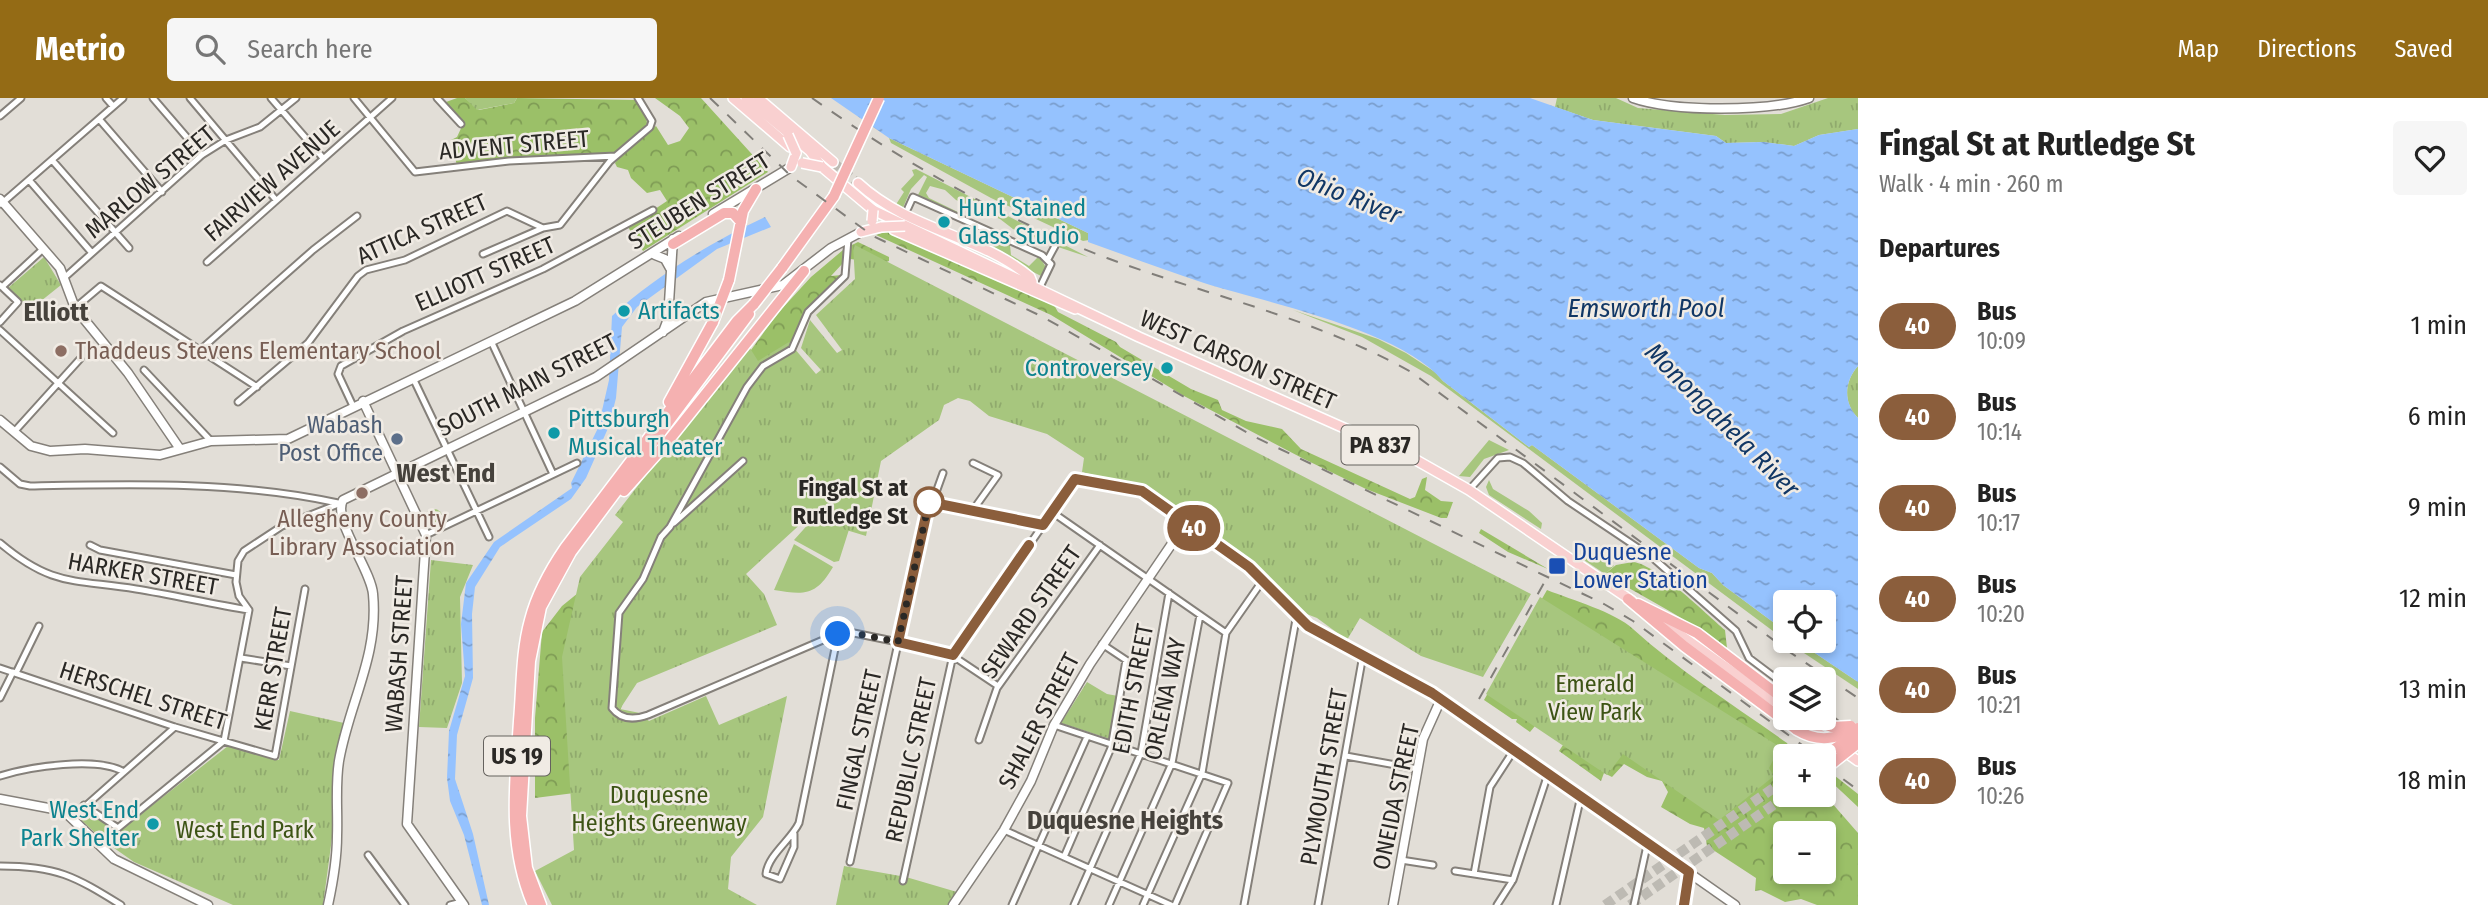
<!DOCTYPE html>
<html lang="en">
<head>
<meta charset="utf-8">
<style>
  :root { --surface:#fff; --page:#f6f6f6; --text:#222; --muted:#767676; --accent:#946b15 }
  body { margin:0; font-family:"Fira Sans Condensed",sans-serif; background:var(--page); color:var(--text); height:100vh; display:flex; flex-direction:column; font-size:26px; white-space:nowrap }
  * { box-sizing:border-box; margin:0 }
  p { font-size:23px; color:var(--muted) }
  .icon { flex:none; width:38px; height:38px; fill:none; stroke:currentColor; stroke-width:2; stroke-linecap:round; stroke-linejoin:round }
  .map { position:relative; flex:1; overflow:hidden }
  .panel { display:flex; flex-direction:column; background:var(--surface); width:630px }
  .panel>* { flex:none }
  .badge { padding:0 14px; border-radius:23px; font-size:24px; line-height:46px }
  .controls { position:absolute; left:1773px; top:492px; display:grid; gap:14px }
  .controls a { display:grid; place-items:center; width:63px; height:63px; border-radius:7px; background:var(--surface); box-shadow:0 4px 10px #0003; font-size:35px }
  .you { position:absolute; width:35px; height:35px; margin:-18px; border:5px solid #fff; border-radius:50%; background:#1a73e8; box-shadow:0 0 0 10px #1a73e833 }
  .map>.badge { position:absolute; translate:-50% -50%; box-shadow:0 0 0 4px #fff }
  h2 { padding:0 21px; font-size:26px; line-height:63px }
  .round { display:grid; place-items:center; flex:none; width:74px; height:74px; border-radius:7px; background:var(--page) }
  .head { display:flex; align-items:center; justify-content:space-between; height:119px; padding:0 21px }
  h1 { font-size:33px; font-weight:700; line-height:52px }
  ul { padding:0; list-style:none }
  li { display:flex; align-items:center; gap:21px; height:91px; padding:0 21px }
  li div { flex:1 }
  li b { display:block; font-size:26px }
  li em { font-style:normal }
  li .badge { min-width:77px; font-weight:700; text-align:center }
  header { display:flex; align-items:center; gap:42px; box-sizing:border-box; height:98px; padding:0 35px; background:var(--accent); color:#fff }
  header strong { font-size:33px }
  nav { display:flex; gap:38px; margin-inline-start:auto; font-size:24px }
  .search { width:490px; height:63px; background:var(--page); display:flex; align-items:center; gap:18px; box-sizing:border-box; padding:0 24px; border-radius:7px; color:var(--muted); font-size:26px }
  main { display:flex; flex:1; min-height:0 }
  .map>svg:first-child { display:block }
  .grass { fill:#a7c67e }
  .forest { fill:url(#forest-crowns); fill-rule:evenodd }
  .park { fill:url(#park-tufts) }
  .garden { fill:url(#garden-furrows) }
  .water { fill:url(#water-ripples) }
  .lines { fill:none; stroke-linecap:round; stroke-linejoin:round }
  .primary-tunnel { stroke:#bdbab3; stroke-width:9; stroke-dasharray:9 4.5; stroke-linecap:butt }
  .highway-tunnel { stroke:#bdbab3; stroke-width:10; stroke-dasharray:10 5; stroke-linecap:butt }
  .street-casing { stroke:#85807a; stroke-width:9 }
  .secondary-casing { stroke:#85807a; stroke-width:11 }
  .primary-casing { stroke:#fff; stroke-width:12 }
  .highway-casing { stroke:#fff; stroke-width:13 }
  .street { stroke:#fff; stroke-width:5 }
  .secondary { stroke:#fff; stroke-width:8 }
  .primary { stroke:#f9d0d0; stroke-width:9 }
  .highway { stroke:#f5b1b1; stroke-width:10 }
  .rail { stroke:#817e79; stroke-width:2; stroke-dasharray:12 12; stroke-linecap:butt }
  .primary-bridge-casing { stroke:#fff; stroke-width:12; stroke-linecap:butt }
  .highway-bridge-casing { stroke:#fff; stroke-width:13; stroke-linecap:butt }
  .primary-bridge { stroke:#f9d0d0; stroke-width:9 }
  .highway-bridge { stroke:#f5b1b1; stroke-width:10 }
  .line-casing { stroke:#fff; stroke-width:16 }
  .line { stroke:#8b5e3c; stroke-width:10 }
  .walk { stroke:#2a2825; stroke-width:7; stroke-dasharray:0 12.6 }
  .culture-dot { fill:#0f9aa8; stroke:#f0ebe4; stroke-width:2.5 }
  .education-dot { fill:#8d6e63; stroke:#f0ebe4; stroke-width:2.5 }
  .service-dot { fill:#5c6f8a; stroke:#f0ebe4; stroke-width:2.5 }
  .stop-dot { fill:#fff; stroke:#8b5e3c; stroke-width:3.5 }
  .transit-dot { fill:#1a4fb4; stroke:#f0ebe4; stroke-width:2.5 }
  .labels { text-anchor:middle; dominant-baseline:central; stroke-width:5; stroke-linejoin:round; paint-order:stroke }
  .shield { fill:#f0ebe4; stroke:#65625e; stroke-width:2 }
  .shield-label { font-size:23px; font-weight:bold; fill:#2a2825 }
  .street-label { font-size:24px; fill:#2a2825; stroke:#f0ebe4 }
  .culture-label { font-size:24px; fill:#0d838f; stroke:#f0ebe4; text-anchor:start }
  .education-label { font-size:24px; fill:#785e54; stroke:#f0ebe4; text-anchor:start }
  .service-label { font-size:24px; fill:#4e5e75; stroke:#f0ebe4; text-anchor:end }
  .stop-label { font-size:24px; font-weight:bold; fill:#2a2825; stroke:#f0ebe4; text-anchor:end }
  .transit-label { font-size:24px; fill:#164399; stroke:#f0ebe4; text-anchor:start }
  .park-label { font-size:24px; fill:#3d5415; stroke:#f0ebe4 }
  .water-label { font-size:26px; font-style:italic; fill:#113765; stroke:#f0ebe4 }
  .neighbourhood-label { font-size:26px; font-weight:bold; fill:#46423c; stroke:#f0ebe4 }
</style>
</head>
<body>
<header>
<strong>Metrio</strong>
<div class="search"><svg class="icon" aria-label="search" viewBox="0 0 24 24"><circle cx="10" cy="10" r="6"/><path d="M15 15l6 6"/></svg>Search here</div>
<nav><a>Map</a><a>Directions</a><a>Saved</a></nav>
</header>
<main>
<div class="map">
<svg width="1858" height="807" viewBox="0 0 1858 807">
  <defs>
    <pattern id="forest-crowns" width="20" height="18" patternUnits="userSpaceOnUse" patternTransform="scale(1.75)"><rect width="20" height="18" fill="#9bc068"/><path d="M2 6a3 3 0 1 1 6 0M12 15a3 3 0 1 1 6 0" fill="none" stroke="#7f9c55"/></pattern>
    <pattern id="park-tufts" width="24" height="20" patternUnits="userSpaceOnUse" patternTransform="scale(1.75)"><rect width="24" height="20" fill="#a7c67e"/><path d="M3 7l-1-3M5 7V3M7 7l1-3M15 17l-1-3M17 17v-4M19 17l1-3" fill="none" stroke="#90aa6d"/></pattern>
    <pattern id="garden-furrows" width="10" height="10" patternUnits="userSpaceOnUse" patternTransform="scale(1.75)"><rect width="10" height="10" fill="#a7c67e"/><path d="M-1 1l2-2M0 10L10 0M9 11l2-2" fill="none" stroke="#90aa6d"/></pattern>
    <pattern id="water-ripples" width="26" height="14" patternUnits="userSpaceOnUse" patternTransform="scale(1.75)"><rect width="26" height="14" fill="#95c2fe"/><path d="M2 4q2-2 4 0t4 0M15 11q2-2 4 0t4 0" fill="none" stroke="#7a9ecd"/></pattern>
  </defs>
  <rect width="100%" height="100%" fill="#e2ded7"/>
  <!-- grass -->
  <path class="grass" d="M889,40L1088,135L1089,142L1083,143L991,100L891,45Z
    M916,71L1088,159L1058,149L1056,145L1051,149L1052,146L1013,131L1000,121L956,102L945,92L930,88L926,95L929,100L960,115L961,118L917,99L927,79L924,77L911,91L902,112L895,108L904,94L901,91L914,77L912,72Z
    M997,139L1002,147H1010L1011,157L1029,168L1039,158L1047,171L1043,179L992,153Z
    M1293,212L1378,241L1406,255L1435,274L1443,283L1529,349L1532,347L1699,470L1712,475L1723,487L1785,533V542L1431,278L1362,239Z
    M1489,342L1509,352L1484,361L1470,379L1459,378Z
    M1489,382L1493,391L1529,413L1542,425L1541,431L1489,397L1486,389Z
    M835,415L853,419L839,463L834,464L794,442L812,422Z
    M794,446L833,469C816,498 805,497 774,492Z
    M1593,450L1614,468L1605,476L1584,462Z
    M1786,543H1797L1858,584V591Z"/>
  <!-- forest -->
  <path class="forest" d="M457,0H465L479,12L514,5L517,0L636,2L646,14L647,26L618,54L457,68L451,42L457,39L463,26L446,4Z
    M655,0H701L768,74L643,153L628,129L667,103L660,92L647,95L631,80L628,72L617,69L615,65L624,53L656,28L668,47L680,43L689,30L680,18Z
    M892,132L1054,207L1058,214L1116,244L1120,249L1191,291L1218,302L1222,312L1246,323L1282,331L1301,351L1410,401L1415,399L1422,381L1427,379L1425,392L1441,403L1453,404L1447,420H1441L1366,391L1302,360L1184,298L1051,217L876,137Z
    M858,144L889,159V163L883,165L850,161V148Z
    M843,152V165L831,178L842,177L804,215L793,244L742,288L590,693L535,700V620L542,534L562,508L594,482L699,323L778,215L811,179Z
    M1481,431L1548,471L1508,454L1479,435Z
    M1633,464C1656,466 1706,516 1725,532L1727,550C1688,521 1646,501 1605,476L1616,467Z
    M1547,492C1572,502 1615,514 1633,531C1678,572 1735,608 1787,645L1792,654L1790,658H1785V696H1824L1858,735V807H1817L1801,801L1785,804L1761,792L1755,793L1756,780L1707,748L1704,730L1690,726L1661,709L1668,694L1662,683L1647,679L1624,666L1612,679L1604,675L1601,683L1559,653L1565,644L1535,628L1530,634L1516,624L1517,621H1512L1484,602ZM1785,735H1824V774H1785Z
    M1830,674L1858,696V709L1825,678Z"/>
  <!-- park -->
  <path class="park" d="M465,0H517L514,5L477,12Z
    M1557,0H1616L1638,10L1725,17L1781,16L1828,0H1858V31L1819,37L1794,48L1764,44L1726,45L1716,38L1593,22L1555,9Z
    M853,146L1531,496L1483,579L1421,558L1360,520L1347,542L1317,520L1304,515L1246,463L1134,388L1082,374L1084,360L1047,336L989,318L970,303L958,300L944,307L939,322L881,363L866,438L833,428L835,417L817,411L746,476L764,496L777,527L637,585L620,611L640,615L649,623L706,598L719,627L787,598L763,719L731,759L728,791L757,807H552L535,773L574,752L562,559L580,479L623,424L615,417L748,247L758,263L789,244L816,276L821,272L801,250L810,222L837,255L842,252L816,217L855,181Z
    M44,159L61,187L31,211L8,190Z
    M1858,268V320C1843,305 1844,284 1858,268Z
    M431,462L473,467L460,499L462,585L447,630L419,629Z
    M1540,499L1780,649L1769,670L1774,678L1719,722L1623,656L1607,677L1486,596Z
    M1087,584L1107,596L1118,598L1110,641L1061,625Z
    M290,613L344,625L336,665L332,740L323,807H233L134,764L104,743L78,719L85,712L118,734L228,648L279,662Z
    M844,768L906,779L957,794L949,807H836Z"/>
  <!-- garden -->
  <path class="garden" d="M426 419a8 8 0 1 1 16 0a8 8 0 1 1-16 0Z"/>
  <!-- water -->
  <path class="water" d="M831,0H1530L1593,22L1716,38L1726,45L1764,44L1794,48L1819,37L1858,31V268C1844,284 1843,304 1858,320V584L1797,543L1824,542V504H1785V533L1723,487L1712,475L1699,470L1532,347L1529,349L1443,283C1401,232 1268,205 1204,185C1165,172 1127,158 1088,144V135L889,40Z
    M765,119L771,129L717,151L637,209L622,229L616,300L609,328L586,380L571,401L500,449L475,489L472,516L473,580L457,637L455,681L473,736L489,807H482L464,737L450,703L447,680L449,633L465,578L461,526L466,485L494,444L572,390L571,385L598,330L609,282L612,218C654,179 713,143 765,119Z"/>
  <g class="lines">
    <!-- primary-tunnel -->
    <path class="primary-tunnel" d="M833,64L858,85"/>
    <!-- highway-tunnel -->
    <path class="highway-tunnel" d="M1605,807L1785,682
      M1630,807L1789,696"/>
    <!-- street casing -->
    <g class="street-casing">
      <path id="street" d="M106,0L113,8
        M153,0L202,57
        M190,0L276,102
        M271,0L323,60
        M354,0L415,74L509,63L616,58
        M437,0L461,26
        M0,18L21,0
        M99,21L162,94
        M52,62L129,150
        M29,82L92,155
        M1,106L123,0
        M908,110L913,99L1042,157L1051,166L1040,189
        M848,141L845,178L808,214L792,251L763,268L747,289L670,429L661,439L643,481L619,515L612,610C621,622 634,622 648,617L844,533L947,554L998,588
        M483,156L543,130
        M1048,161L1055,148
        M207,164L392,0
        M64,180L202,57L226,42L260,29L296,0
        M0,187L18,204L0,224
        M2,189L43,151
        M75,210L101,188L257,289
        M0,232L113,335
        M491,243L553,376
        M200,252L313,152L357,118
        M144,272L211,343
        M413,280L489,439
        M238,304L308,245L358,178L366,172L405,162L507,113L543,130L560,127L610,63L650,29L652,23L638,0
        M353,308L338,276L341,268L403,233L543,171L653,112
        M14,334L80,261
        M0,369L20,386L30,388C132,386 238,383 338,405
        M1469,392L1498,360L1510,359L1523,365L1568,403L1653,460L1736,533L1749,560L1785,587
        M929,404L1043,427
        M973,412L998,377L973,365
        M1052,414L1226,535
        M674,425L743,363
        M426,437L577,365
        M0,445C52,489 74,481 136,491C174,497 211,506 249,512
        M90,447L100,452L236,477
        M241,560L291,568
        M0,570L175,629L275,658L305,491
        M16,575L39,528
        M0,600L13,574
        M1824,615L1839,628
        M1054,627L1228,685L1175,807
        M979,642L997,590L1100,447
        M1346,658L1418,671
        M0,678C29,669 97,658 124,674
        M84,707L118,730L224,643L249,512L239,498L236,484L238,463L244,453L282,428L341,405
        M73,719L175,629
        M1004,732L1171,807
        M794,736V749L780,781L766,776C768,757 791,742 799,725L838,536
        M368,757L405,807
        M1064,759L1111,650L1126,562L1102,546
        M1401,762L1433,767
        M850,764L929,404L934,400L943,375
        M0,768C57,768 74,778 121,807
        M1455,773L1513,782
        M1474,776L1490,689L1514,652
        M903,783L953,557L1075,381L1080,379L1142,393L1186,425
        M450,807L462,804
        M1012,807L1087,639
        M1074,807L1141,655L1169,495
        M1109,807L1172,665L1200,517
        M1143,807L1202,675L1226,535L1263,482
        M1244,807L1297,516
        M1318,807L1363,557
        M1497,807L1513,782L1548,676
        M1556,807L1581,698
        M1634,807L1648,743
        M1684,807L1689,774"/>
    </g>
    <!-- secondary casing -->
    <g class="secondary-casing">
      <path id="secondary" d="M1633,0C1673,14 1769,14 1809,0
        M0,101L60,170L75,210L128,275L180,351
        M713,116L791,69
        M655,157L665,161L670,170
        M663,234L668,221L673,141
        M363,303L426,437L407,726L464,807
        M0,322L31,348L50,353L85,351L160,357L211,343L288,341L575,203L679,138
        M0,701L64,713L114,761L208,807
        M328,807C333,784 337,761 337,738C338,713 335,688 339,663C349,605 379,558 373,496C371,471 332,422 343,402L596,279L706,204L783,187L831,150L861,134
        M953,807L1004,732L1031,683L1054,627L1090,566L1186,425L1249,469L1309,528L1441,601L1735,807
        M1393,807L1423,641L1441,601"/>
    </g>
    <!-- primary casing -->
    <g class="primary-casing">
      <path id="primary" d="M733,0L790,49
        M746,0L810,53L822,69L873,112L1139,239L1416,362L1469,392L1632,503
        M758,0L833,64
        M791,69L796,55
        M858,85C910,133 980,137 1030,179L1032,184
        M894,132L1075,211
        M861,134L881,129
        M1655,519L1785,611
        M1797,620L1858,663"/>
    </g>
    <!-- highway casing -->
    <g class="highway-casing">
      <path id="highway" d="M673,146L724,115H733L741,124
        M782,170L834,98
        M729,182L743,113L756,91
        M669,304L713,224
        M624,393L665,347L804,173
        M1628,501L1684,548L1797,632
        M1638,506L1697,535L1785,602
        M533,807C507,747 515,686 519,623C522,589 521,554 530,522C537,495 550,472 565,450L737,223L754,206
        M541,807L527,770L521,718L530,563L541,509L571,454L749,216"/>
    </g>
    <!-- street -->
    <use href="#street" class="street"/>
    <!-- secondary -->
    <use href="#secondary" class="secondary"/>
    <!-- primary -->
    <use href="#primary" class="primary"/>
    <!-- highway -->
    <use href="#highway" class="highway"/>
    <!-- rail -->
    <path class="rail" d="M710,0L791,78L873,138L1043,219L1255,339L1604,506L1633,523L1817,658
      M812,0C903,64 1003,121 1107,160C1209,198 1315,220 1411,274L1791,555L1858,600
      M1479,601L1553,469
      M1824,667L1858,692"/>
    <!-- primary-bridge casing -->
    <g class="primary-bridge-casing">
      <path id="primary-bridge" d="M788,37L796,55
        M802,65L822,69
        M872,123L873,112
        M881,129L905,128"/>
    </g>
    <!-- highway-bridge casing -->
    <g class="highway-bridge-casing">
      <path id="highway-bridge" d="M834,98L879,0
        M754,206L782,170
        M713,224L729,182
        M1812,621L1832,629L1851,628
        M1797,632C1818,645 1837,641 1858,630
        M1823,658L1858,636
        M1824,672L1858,645"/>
    </g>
    <!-- primary-bridge -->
    <use href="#primary-bridge" class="primary-bridge"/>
    <!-- highway-bridge -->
    <use href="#highway-bridge" class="highway-bridge"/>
  </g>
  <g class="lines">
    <!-- line casing -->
    <g class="line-casing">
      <path id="line" d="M1029,447L953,557L898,544L929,404L1043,427L1075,381L1142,393L1249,469L1308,528L1432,595L1689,774L1684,807"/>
    </g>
    <!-- line -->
    <use href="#line" class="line"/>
    <!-- walk -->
    <path class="walk" d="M838,536L844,533L898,544L929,404"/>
  </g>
  <!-- markers -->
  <g class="culture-dot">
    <circle cx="944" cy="124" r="7"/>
    <circle cx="624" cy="213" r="7"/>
    <circle cx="1167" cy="270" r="7"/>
    <circle cx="554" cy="335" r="7"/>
    <circle cx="153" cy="726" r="7"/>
  </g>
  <g class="education-dot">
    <circle cx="61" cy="253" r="7"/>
    <circle cx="362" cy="395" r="7"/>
  </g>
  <circle class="service-dot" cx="397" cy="341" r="7"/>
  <circle class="stop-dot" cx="929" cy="404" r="14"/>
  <rect class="transit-dot" x="1548" y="459" width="18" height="18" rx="3.5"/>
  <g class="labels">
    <!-- shield labels -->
    <g class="shield">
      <rect x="1341.5" y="327.5" width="77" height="39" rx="5"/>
      <rect x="484" y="638.5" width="66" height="39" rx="5"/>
    </g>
    <g class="shield-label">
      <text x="1380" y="347">PA 837</text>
      <text x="517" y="658">US 19</text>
    </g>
    <!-- street labels -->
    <g class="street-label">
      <text transform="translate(514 47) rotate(-5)">ADVENT STREET</text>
      <text transform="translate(272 83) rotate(-41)">FAIRVIEW AVENUE</text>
      <text transform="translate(150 84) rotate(-40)">MARLOW STREET</text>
      <text transform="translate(699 103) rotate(-32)">STEUBEN STREET</text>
      <text transform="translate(422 131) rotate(-24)">ATTICA STREET</text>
      <text transform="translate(485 176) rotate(-24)">ELLIOTT STREET</text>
      <text transform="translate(1238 262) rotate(24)">WEST CARSON STREET</text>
      <text transform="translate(527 287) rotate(-27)">SOUTH MAIN STREET</text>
      <text transform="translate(143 476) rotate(10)">HARKER STREET</text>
      <text transform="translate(1031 514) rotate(-55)">SEWARD STREET</text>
      <text transform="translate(399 556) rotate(-86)">WABASH STREET</text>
      <text transform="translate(273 571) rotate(-80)">KERR STREET</text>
      <text transform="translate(1133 591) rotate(-79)">EDITH STREET</text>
      <text transform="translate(143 598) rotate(18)">HERSCHEL STREET</text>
      <text transform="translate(1165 601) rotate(-78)">ORLENA WAY</text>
      <text transform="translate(1039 623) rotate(-63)">SHALER STREET</text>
      <text transform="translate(859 642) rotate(-78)">FINGAL STREET</text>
      <text transform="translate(911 662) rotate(-78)">REPUBLIC STREET</text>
      <text transform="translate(1324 679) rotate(-80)">PLYMOUTH STREET</text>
      <text transform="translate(1396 699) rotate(-78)">ONEIDA STREET</text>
    </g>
    <!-- culture labels -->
    <g class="culture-label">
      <text x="958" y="110">Hunt Stained<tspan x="958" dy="28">Glass Studio</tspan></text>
      <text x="638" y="213">Artifacts</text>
      <text x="1153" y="270" text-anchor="end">Controversey</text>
      <text x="568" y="321">Pittsburgh<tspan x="568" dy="28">Musical Theater</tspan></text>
      <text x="139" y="712" text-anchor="end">West End<tspan x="139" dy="28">Park Shelter</tspan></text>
    </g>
    <!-- education labels -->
    <g class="education-label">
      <text x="75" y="253">Thaddeus Stevens Elementary School</text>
      <text x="362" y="421" text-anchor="middle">Allegheny County<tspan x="362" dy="28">Library Association</tspan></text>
    </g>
    <!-- service labels -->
    <g class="service-label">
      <text x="383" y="327">Wabash<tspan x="383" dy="28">Post Office</tspan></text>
    </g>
    <!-- stop labels -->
    <g class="stop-label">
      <text x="908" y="390">Fingal St at<tspan x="908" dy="28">Rutledge St</tspan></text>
    </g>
    <!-- transit labels -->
    <g class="transit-label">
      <text x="1573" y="454">Duquesne<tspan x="1573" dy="28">Lower Station</tspan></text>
    </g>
    <!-- park labels -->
    <g class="park-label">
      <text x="1595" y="586">Emerald<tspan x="1595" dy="28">View Park</tspan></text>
      <text x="659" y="697">Duquesne<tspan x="659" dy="28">Heights Greenway</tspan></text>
      <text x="245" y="732">West End Park</text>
    </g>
    <!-- water labels -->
    <g class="water-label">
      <text transform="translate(1349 98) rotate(22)">Ohio River</text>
      <text x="1646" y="210">Emsworth Pool</text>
      <text transform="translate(1722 322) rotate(45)">Monongahela River</text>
    </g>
    <!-- neighbourhood labels -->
    <g class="neighbourhood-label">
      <text x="56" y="214">Elliott</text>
      <text x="446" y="375">West End</text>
      <text x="1125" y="722">Duquesne Heights</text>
    </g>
  </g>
</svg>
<div class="controls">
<a><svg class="icon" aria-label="locate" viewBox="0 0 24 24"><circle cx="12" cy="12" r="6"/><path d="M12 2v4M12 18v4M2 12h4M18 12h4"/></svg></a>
<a><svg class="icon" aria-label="layers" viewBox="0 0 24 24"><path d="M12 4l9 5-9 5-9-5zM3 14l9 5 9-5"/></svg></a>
<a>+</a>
<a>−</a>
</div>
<div class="you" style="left:838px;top:536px"></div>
<b class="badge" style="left:1194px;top:430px;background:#8b5e3c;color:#fff">40</b>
</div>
<section class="panel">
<div class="head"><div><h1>Fingal St at Rutledge St</h1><p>Walk · 4 min · 260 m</p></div><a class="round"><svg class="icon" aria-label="heart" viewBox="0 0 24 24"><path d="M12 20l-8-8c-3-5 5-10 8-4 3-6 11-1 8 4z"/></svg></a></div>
<h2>Departures</h2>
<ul>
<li><span class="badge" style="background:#8b5e3c;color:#fff">40</span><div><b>Bus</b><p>10:09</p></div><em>1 min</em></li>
<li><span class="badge" style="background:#8b5e3c;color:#fff">40</span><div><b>Bus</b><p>10:14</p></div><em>6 min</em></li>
<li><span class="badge" style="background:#8b5e3c;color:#fff">40</span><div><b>Bus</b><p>10:17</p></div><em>9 min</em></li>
<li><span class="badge" style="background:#8b5e3c;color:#fff">40</span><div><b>Bus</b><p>10:20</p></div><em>12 min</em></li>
<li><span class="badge" style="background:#8b5e3c;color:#fff">40</span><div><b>Bus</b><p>10:21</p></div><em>13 min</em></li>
<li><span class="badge" style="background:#8b5e3c;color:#fff">40</span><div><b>Bus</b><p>10:26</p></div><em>18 min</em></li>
</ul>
</section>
</main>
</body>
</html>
